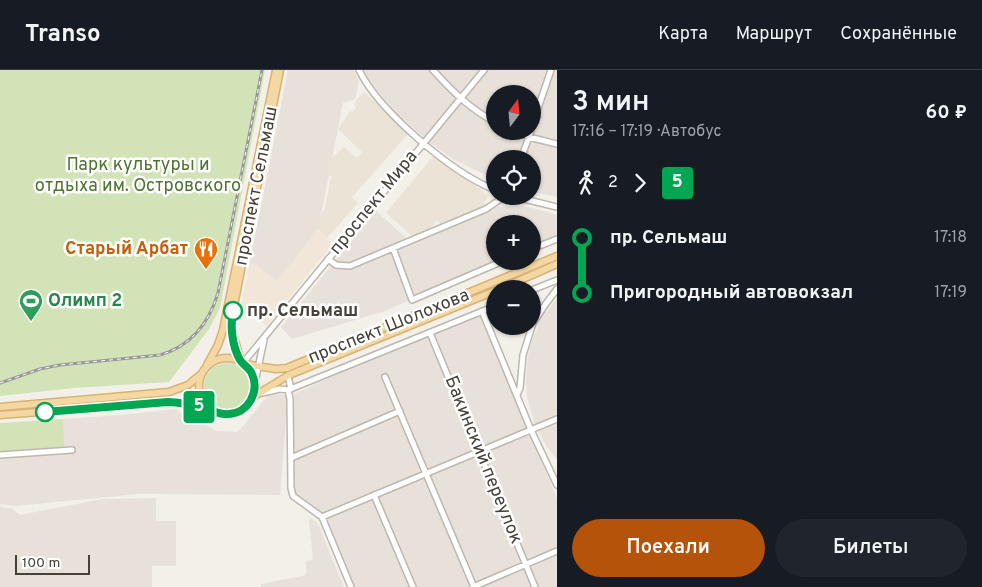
<!DOCTYPE html>
<html lang="ru">
<head>
<meta charset="utf-8">
<style>
  :root { --surface:#171b24; --page:#20242c; --text:#f1f3f6; --muted:#9ea1a6; --line:#363941; --accent:#b45309 }
  body { margin:0; font-family:Overpass,sans-serif; background:var(--page); color:var(--text); height:100vh; display:flex; flex-direction:column; font-size:19px; white-space:nowrap }
  * { box-sizing:border-box; margin:0 }
  p { font-size:16px; color:var(--muted) }
  .icon { flex:none; width:28px; height:28px; fill:none; stroke:currentColor; stroke-width:2; stroke-linecap:round; stroke-linejoin:round }
  .map { position:relative; flex:1; overflow:hidden }
  .details { display:flex; flex-direction:column; background:var(--surface); width:425px }
  .details>* { flex:none }
  .badge { padding:0 10px; border-radius:4px; font-size:18px; line-height:32px }
  .needle { width:32px; rotate:16deg }
  .tools { position:absolute; left:486px; top:15px; display:grid; gap:10px }
  .tools a { display:grid; place-items:center; width:55px; height:55px; border-radius:50%; background:var(--surface); box-shadow:0 1px 4px #0004; font-size:25px }
  .scale { position:absolute; left:15px; bottom:12px; width:75px; box-sizing:border-box; padding-left:5px; border:2px solid #474039; border-top:0; font-size:14px; line-height:18px; white-space:nowrap; color:#474039; -webkit-text-stroke:4px #fff; paint-order:stroke }
  .map>.badge { position:absolute; translate:-50% -50%; box-shadow:0 0 0 2px #fff }
  .legs { display:flex; align-items:center; gap:8px; height:55px; padding:0 15px; font-size:16px }
  .legs p { margin-inline-start:auto }
  .headline { display:flex; align-items:center; justify-content:space-between; height:85px; padding:0 15px }
  h1 { font-size:28px; font-weight:600; line-height:38px }
  .cta { display:flex; gap:10px; margin-top:auto; padding:10px 15px }
  .cta a { flex:1; height:58px; border-radius:30px; background:var(--accent); color:#fff; font-size:20px; font-weight:600; line-height:58px; text-align:center }
  .cta a+a { background:var(--page); color:var(--text) }
  ul { padding:0 15px; list-style:none }
  li { display:flex; align-items:center; gap:18px; height:55px; font-size:19px }
  li i { display:grid; place-items:center; width:8px; height:100%; margin:0 6px; background:currentColor }
  li i::after { content:''; width:12px; height:12px; margin:-6px; border:4px solid; border-radius:50%; background:var(--surface) }
  li p { margin-inline-start:auto }
  li:first-child i { background:linear-gradient(#0000 50%,currentColor 0) }
  li:last-child i { background:linear-gradient(currentColor 50%,#0000 0) }
  header { display:flex; align-items:center; gap:30px; box-sizing:border-box; height:70px; padding:0 25px; background:var(--surface); border-bottom:1px solid var(--line) }
  header strong { font-size:24px }
  nav { display:flex; gap:28px; margin-inline-start:auto; font-size:18px }
  main { display:flex; flex:1; min-height:0 }
  .map>svg:first-child { display:block }
  .residential { fill:#e7e1d9; fill-rule:evenodd }
  .commercial { fill:#f2e6d8 }
  .education { fill:#ebe3d6 }
  .green { fill:#d2e3b8 }
  .lines { fill:none; stroke-linecap:round; stroke-linejoin:round }
  .minor-casing { stroke:#beb7ae; stroke-width:8 }
  .major-casing { stroke:#d7b374; stroke-width:9 }
  .minor { stroke:#fff; stroke-width:5 }
  .major { stroke:#f4d7a3; stroke-width:6 }
  .rail-casing { stroke:#989898; stroke-width:3 }
  .rail { stroke:#fff; stroke-width:1; stroke-dasharray:4; stroke-linecap:butt }
  .line-1-casing { stroke:#fff; stroke-width:11 }
  .line-1 { stroke:#00a651; stroke-width:8 }
  .stop-1-dot { fill:#fff; stroke:#00a651; stroke-width:2.5 }
  .labels { text-anchor:middle; dominant-baseline:central; stroke-width:5; stroke-linejoin:round; paint-order:stroke }
  .park-label { font-size:18px; fill:#4f7332; stroke:#fff }
  .street-label { font-size:18px; fill:#474039; stroke:#fff }
  .food-label { font-size:18px; font-weight:bold; fill:#c56008; stroke:#fff; text-anchor:end }
  .leisure-label { font-size:18px; font-weight:bold; fill:#27864d; stroke:#fff; text-anchor:start }
  .stop-label { font-size:18px; font-weight:bold; fill:#474039; stroke:#fff; text-anchor:start }
</style>
</head>
<body>
<header>
<strong>Transo</strong>
<nav><a>Карта</a><a>Маршрут</a><a>Сохранённые</a></nav>
</header>
<main>
<div class="map">
<svg width="557" height="517" viewBox="0 0 557 517">
  <rect width="100%" height="100%" fill="#f3f0ea"/>
  <!-- residential -->
  <path class="residential" d="M288,0H354L359,12L355,29L343,33L318,160L277,211L250,191Z
    M363,0H557V127L533,122L532,89H495V110L453,89L429,72L396,43L370,12ZM495,24H532V61H495Z
    M512,136L529,137L557,145V168L533,178L532,154H495V191H501L385,241L292,269L281,257L376,141L412,173L496,137Z
    M557,228V390L547,377L535,355L527,327L526,310L528,285L532,271L542,248Z
    M478,240L557,429V517H348L321,454L326,452L323,444L294,426V324Z
    M269,324L288,325L280,425L139,424L15,436L0,434V354L131,344L175,339L217,361L238,362Z
    M156,428V451H176V496H152V517H0V436L4,438H11L20,445L102,429Z
    M311,448L318,454L344,517H261V514L306,505V491L313,489L309,450Z"/>
  <!-- commercial -->
  <path class="commercial" d="M318,160L332,174L267,256L241,236L250,191L277,211Z"/>
  <!-- education -->
  <path class="education" d="M364,22L409,63L352,127L358,133L327,168L315,157L325,138L331,106L327,104L329,90L344,77L357,88L362,82L338,59L350,41L353,42L356,37L354,35L355,32Z
    M434,85L489,126L484,133L486,135L441,155L437,150L427,162L412,166L386,143Z"/>
  <!-- green -->
  <path class="green" d="M0,0H265L220,238L209,259L169,312L74,318L0,326Z
    M204 316a23 23 0 1 1 46 0a23 23 0 1 1-46 0Z
    M63,349L64,377L0,381V353Z"/>
  <g class="lines">
    <!-- minor casing -->
    <g class="minor-casing">
      <path id="minor" d="M359,0C379,41 452,103 495,120
        M433,0C452,21 470,39 495,52
        M532,56L551,0
        M514,61L529,67L557,74
        M521,89L531,61
        M512,126L557,137
        M393,178L412,230L503,191
        M532,179L557,169
        M328,189L336,195L350,196L486,139L505,126
        M532,220L557,210
        M482,241L531,360L557,415
        M532,255L545,235L557,219
        M430,263L535,517
        M243,293L484,0
        M288,306L291,319
        M385,307L474,517
        M255,312L264,270
        M288,320L495,236
        M262,323L280,319L288,320L290,329L291,418L293,426L322,447L351,517
        M517,325L520,318L523,285L532,256
        M0,385L72,380
        M291,388L400,341
        M374,425L413,517
        M322,447L557,349
        M473,517L557,481"/>
    </g>
    <!-- major casing -->
    <g class="major-casing">
      <path id="major" d="M500,219L557,194
        M199 316a28 28 0 1 1 56 0a28 28 0 1 1-56 0Z
        M241,291L231,258L232,246L280,0
        M245,294L276,299L287,298L557,186
        M207,295L218,275L223,260L276,0
        M253,327L289,305L495,221
        M0,337L169,322L188,315L200,305
        M0,345L168,332H182L213,341"/>
    </g>
    <!-- minor -->
    <use href="#minor" class="minor"/>
    <!-- major -->
    <use href="#major" class="major"/>
    <!-- rail casing -->
    <g class="rail-casing">
      <path id="rail" d="M0,313L40,299L60,295L160,285C191,276 209,253 218,223L262,0"/>
    </g>
    <!-- rail -->
    <use href="#rail" class="rail"/>
  </g>
  <g class="lines">
    <!-- line-1 casing -->
    <g class="line-1-casing">
      <path id="line-1" d="M45,342L168,332C183,332 196,336 210,340C216,342 222,345 229,344C248,343 260,322 252,304C250,298 243,295 240,290C232,276 230,256 233,241"/>
    </g>
    <!-- line-1 -->
    <use href="#line-1" class="line-1"/>
  </g>
  <!-- icons -->
  <defs>
    <g id="restaurant-pin" transform="scale(1.25)"><path d="M0 17L-7.5 6A9.5 9.5 0 1 1 7.5 6Z" fill="#e8710a" stroke="#fff"/><path d="M-5-6h1v4h1v-4h1v4h1v-4h1v5L-1.5 .5V6h-2V.5L-5-1ZM5-6V6H3V1.5H1.5Q1.5-4 5-6Z" fill="#fff"/></g>
    <g id="stadium-pin" transform="scale(1.25)"><path d="M0 17L-7.5 6A9.5 9.5 0 1 1 7.5 6Z" fill="#2e9e5b" stroke="#fff"/><path d="M0-5a6.5 5 0 1 0 0 10a6.5 5 0 1 0 0-10ZM-3.5-1.8h7v3.6h-7Z" fill="#fff"/></g>
  </defs>
  <g fill-rule="evenodd">
    <use href="#restaurant-pin" x="206" y="179"/>
    <use href="#stadium-pin" x="31" y="231"/>
  </g>
  <!-- markers -->
  <g class="stop-1-dot">
    <circle cx="233" cy="241" r="9"/>
    <circle cx="45" cy="342" r="9"/>
  </g>
  <g class="labels">
    <!-- park labels -->
    <g class="park-label">
      <text x="138" y="95">Парк культуры и<tspan x="138" dy="21">отдыха им. Островского</tspan></text>
    </g>
    <!-- street labels -->
    <g class="street-label">
      <text transform="translate(257 116) rotate(-79)">проспект Сельмаш</text>
      <text transform="translate(374 133) rotate(-51)">проспект Мира</text>
      <text transform="translate(389 257) rotate(-22)">проспект Шолохова</text>
      <text transform="translate(483 390) rotate(68)">Бакинский переулок</text>
    </g>
    <!-- food labels -->
    <g class="food-label">
      <text x="188" y="179">Старый Арбат</text>
    </g>
    <!-- leisure labels -->
    <g class="leisure-label">
      <text x="48" y="231">Олимп 2</text>
    </g>
    <!-- stop labels -->
    <g class="stop-label">
      <text x="247" y="241">пр. Сельмаш</text>
    </g>
  </g>
</svg>
<div class="tools">
<a><svg class="needle" viewBox="-14 -14 28 28"><path d="M0-13l5 13h-10z" fill="#e53935"/><path d="M0 13l5-13h-10z" fill="#9ea1a6"/></svg></a>
<a><svg class="icon" aria-label="locate" viewBox="0 0 24 24"><circle cx="12" cy="12" r="6"/><path d="M12 2v4M12 18v4M2 12h4M18 12h4"/></svg></a>
<a>+</a>
<a>−</a>
</div>
<div class="scale">100 m</div>
<b class="badge" style="left:199px;top:337px;background:#00a651;color:#fff">5</b>
</div>
<section class="details">
<div class="headline"><div><h1>3 мин</h1><p>17:16 – 17:19 · Автобус</p></div><b>60 ₽</b></div>
<div class="legs"><svg class="icon" aria-label="walk" viewBox="0 0 24 24"><circle cx="13" cy="4" r="2"/><path d="M13 8l-2 6 4 7M11 14l-3 7M7 12l3-4h3l4 4"/></svg>2<svg class="icon" aria-label="forward" viewBox="0 0 24 24"><path d="M9 5l7 7-7 7"/></svg><b class="badge" style="background:#00a651;color:#fff">5</b></div>
<ul>
<li><i style="color:#00a651"></i><b>пр. Сельмаш</b><p>17:18</p></li>
<li><i style="color:#00a651"></i><b>Пригородный автовокзал</b><p>17:19</p></li>
</ul>
<div class="cta"><a>Поехали</a><a>Билеты</a></div>
</section>
</main>
</body>
</html>
